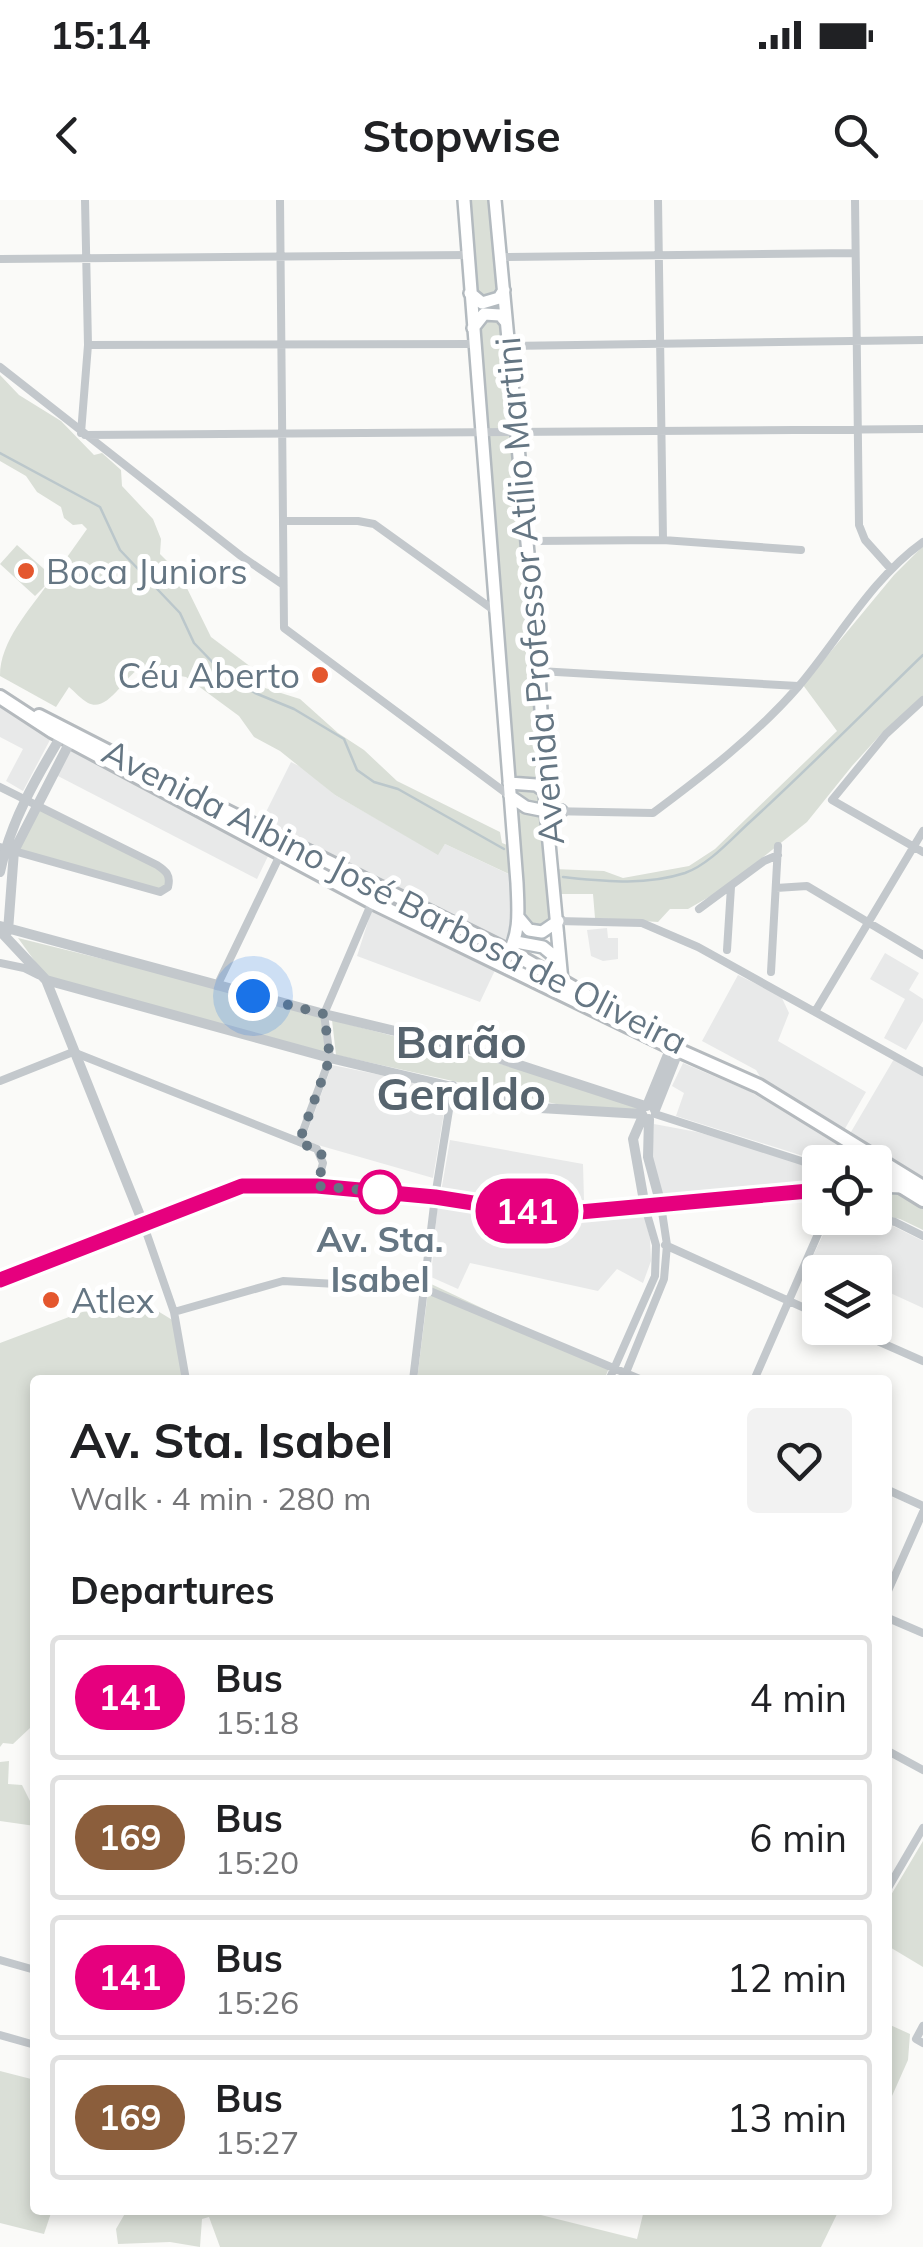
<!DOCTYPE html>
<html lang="en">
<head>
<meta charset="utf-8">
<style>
  :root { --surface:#fff; --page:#f2f2f2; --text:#202124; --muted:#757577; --line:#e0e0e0 }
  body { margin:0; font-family:Mulish,sans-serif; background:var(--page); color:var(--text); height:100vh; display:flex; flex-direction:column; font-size:38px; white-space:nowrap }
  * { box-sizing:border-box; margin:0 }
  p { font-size:32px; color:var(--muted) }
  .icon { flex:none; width:55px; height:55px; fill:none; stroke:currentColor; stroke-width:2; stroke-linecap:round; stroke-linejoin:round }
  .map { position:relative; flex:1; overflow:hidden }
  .panel { position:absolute; left:30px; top:1175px; width:862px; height:840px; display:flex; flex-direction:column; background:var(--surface); border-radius:10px; box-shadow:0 5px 15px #0003 }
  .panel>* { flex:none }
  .badge { padding:0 20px; border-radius:32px; font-size:35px; line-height:65px }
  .fabs { position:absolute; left:802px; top:945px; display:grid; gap:20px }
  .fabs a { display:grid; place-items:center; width:90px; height:90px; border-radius:10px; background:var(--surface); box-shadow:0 5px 15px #0003; font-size:50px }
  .you { position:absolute; width:50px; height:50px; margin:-25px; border:8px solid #fff; border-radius:50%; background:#1a73e8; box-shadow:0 0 0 15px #1a73e833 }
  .map>.badge { position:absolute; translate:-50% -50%; box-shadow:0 0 0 5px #fff }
  h2 { padding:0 40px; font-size:38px; line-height:90px }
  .round { display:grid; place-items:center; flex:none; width:105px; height:105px; border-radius:10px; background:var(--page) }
  .head { display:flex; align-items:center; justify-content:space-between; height:170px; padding:0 40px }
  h1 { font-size:48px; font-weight:700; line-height:75px }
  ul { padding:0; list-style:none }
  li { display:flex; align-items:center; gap:30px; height:125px; margin:0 20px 15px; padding:0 20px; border:5px solid var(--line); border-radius:10px }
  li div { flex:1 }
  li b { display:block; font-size:38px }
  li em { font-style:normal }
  li .badge { min-width:110px; font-weight:700; text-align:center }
  .status { display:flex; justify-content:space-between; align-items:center; height:70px; padding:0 50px; background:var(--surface); direction:ltr }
  .status svg { height:28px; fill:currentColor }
  header { display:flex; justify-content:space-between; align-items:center; height:130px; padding:0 40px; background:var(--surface); font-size:45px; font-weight:700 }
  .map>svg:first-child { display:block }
  .built { fill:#e8e9e9 }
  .green { fill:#dadfd7 }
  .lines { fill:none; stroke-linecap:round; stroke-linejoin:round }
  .stream { stroke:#bbc7cb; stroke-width:2.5 }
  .secondary-casing { stroke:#b3babf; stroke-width:16 }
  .primary-casing { stroke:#b5babe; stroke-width:18 }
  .minor { stroke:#c3c8cc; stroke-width:8 }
  .tertiary { stroke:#c3c8cc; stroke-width:10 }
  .secondary { stroke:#fff; stroke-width:11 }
  .primary { stroke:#fff; stroke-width:12 }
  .line-casing { stroke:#fff; stroke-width:22 }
  .line { stroke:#e6007e; stroke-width:15 }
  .walk { stroke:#657683; stroke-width:10; stroke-dasharray:0 18 }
  .poi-dot { fill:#e4572e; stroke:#fff; stroke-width:4 }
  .stop-dot { fill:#fff; stroke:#e6007e; stroke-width:5 }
  .labels { text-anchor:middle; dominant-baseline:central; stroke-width:10; stroke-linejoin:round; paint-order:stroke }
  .poi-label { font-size:35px; fill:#657683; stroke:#fff; text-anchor:start }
  .street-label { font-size:35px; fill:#657683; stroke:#fff }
  .stop-label { font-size:35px; font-weight:bold; fill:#657683; stroke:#fff }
  .district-label { font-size:45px; font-weight:bold; fill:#57646e; stroke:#fff }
</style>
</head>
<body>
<div class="status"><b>15:14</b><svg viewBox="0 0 49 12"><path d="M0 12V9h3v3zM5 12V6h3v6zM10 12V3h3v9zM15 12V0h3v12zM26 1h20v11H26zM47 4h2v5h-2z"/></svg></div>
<header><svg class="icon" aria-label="back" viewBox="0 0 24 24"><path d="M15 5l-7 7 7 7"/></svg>Stopwise<svg class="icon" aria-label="search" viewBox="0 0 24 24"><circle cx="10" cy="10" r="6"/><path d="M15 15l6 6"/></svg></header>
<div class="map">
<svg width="923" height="2047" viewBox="0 0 923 2047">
  <rect width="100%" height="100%" fill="#fafaf8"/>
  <!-- built -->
  <path class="built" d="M0,506L51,538L23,591L6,581L23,549L0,537Z
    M72,546L270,652L257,679L56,575Z
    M291,562L303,568L335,595L438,654L445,644L517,678L519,718L508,747L262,620Z
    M373,706L497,766L480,802L357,756Z
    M607,728L608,738H618V759L603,761L591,756L587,730Z
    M885,753L919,773L909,790L923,799V821L906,850L884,838L905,799L870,779Z
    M738,775L781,796L789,813L778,841L866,892L843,932L764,883L756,870L702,841Z
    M894,859L923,876V982L848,937Z
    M683,863L749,891L871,962H822L676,916L684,893L672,886Z
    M332,865L448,889L433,978L304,941Z
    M654,924L697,932L810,964L808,982L662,996L652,957Z
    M450,940L583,964L584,1000L532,1002L441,992Z
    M438,1001L526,1015L643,1009L650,1039L651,1061L643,1083L617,1069L598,1091L470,1063L458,1089L431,1077Z
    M831,1018H860L893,1026L923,1041V1108L875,1086V1072H844L811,1060Z"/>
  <!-- green -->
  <path class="green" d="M465,0H492L528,411L531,482L554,669L604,671L623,678L689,666L715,649L837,531L803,485L894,375L923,346V497L882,533L852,566L807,622L723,689L688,709H670L658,722L595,718L593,694H553L555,720L549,727L529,728L521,716Z
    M0,175L19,195L61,221L94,255L102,253L121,270L122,286L153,319L161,339L160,354L180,374L211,437L251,467L265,488L300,499L338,533L364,550L397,581L500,632L502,643L510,646L513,676L445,644L438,655L335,595L280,551L254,537L239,516L186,477L139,469C124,477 108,513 88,503C81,499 75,492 69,487L56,507L0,476C0,441 29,411 49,382L35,396L0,364L17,345L53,377L87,329L82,324L73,325L64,318L61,307L37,292L26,276L0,261Z
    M37,604L156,666L168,677L163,690L18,649Z
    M18,738L324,814L327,854L47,778Z
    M332,820L546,876L638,906L637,911L565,906L336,855Z
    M875,990L905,995L923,1006V1030L900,1019L875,1014Z
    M429,1083L609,1168L604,1180H417Z
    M130,1094L174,1121L185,1180H35V1501L30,1528L13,1544L3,1543L0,1547V1143Z
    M9,1561L8,1584L22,1585L35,1611V1626L0,1621V1562Z
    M923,1641V1767L888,1746V1700Z
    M888,1824L910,1834L908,1860L888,1905Z
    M0,1871L35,1880V2010H52L44,2034L0,2023Z
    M127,2010H521L637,2039L644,2010H839L821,2047H220L209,2017L202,2019L200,2047L170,2042L118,2044L116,2029Z"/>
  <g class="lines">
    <!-- stream -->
    <path class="stream" d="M0,253L100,307L120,350L180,413L194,443L221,471L255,493L294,509L344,539L357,570L374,582L398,589L504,649
      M563,677C604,681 645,686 685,673C710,664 732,638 751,621C810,567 866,510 923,455"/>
    <!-- secondary casing -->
    <g class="secondary-casing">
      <path id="secondary" d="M464,0L517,683C518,709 521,733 507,756
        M495,0L539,471L546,611L562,781
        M470,93L482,103L499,98L504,90
        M473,128L484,114L500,115L506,122
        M509,583L536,585L546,592
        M510,596L526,607L546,611
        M549,628L561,611
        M519,718L529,730L542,732L558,721
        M516,742L543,747L560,761
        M875,986L902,987
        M0,1081L242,987L317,985L435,997L530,1012H581L820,989"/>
    </g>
    <!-- primary casing -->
    <g class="primary-casing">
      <path id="primary" d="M0,497L52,531L372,702L671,847L759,886L923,987
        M39,516L119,557
        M141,569L520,757L608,808
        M888,969L902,987L923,1000"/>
    </g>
    <!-- minor -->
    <path class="minor" d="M280,0L284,428L510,596
      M658,0L663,340
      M855,0L859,325L865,340L891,369
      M500,57L854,53
      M0,59L467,55
      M88,145L474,144
      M508,146L923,140
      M0,167L241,356L282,384
      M81,233L88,145L85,0
      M85,235L923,229
      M284,321H358L374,324L495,411
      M533,341L663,340L801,350
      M539,471L798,486
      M923,500L886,534L832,600L923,652
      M0,587L157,665C166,671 171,675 168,687L160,692L0,647
      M546,611L653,613C704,575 756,535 798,487C839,439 871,379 923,342
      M776,688L807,686L923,755
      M699,709L764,661L778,655
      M558,721L642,723L698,747L923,872
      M727,750L731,687
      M0,763L24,768L38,775
      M771,772L778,646
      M217,786L281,653
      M816,810L923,631
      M0,881L73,852L317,949L323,963L317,985
      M655,914L820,967
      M299,942L330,858L324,814L372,702
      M806,990L820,1000
      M875,1017L895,1022L923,1036
      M143,1023L174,1112L186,1180
      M665,1045L820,1115
      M174,1112L283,1081L425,1089L642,1180
      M848,1128L923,1161
      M413,1180L435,997L453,885
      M609,1180L655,1076L656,1045L645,1007
      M623,1180L664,1079L667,1045L661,1005
      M754,1180L825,1018
      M888,1290L923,1306
      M888,1391L923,1312
      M888,1418L923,1433
      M888,1551L923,1570
      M888,1688L923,1628
      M0,1760L35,1770
      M923,1826L916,1839L923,1843
      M0,1835L35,1845"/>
    <!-- tertiary -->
    <path class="tertiary" d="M0,672C10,622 37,576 63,533
      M0,726L324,814L470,849L645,906
      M0,731L46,780L143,1023
      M8,731L14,651L72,538
      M46,780L330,858L540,908L642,914
      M647,906L674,840
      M655,910L682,842
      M643,916L633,939L645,1007
      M649,919L648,957L661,1005"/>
    <!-- secondary -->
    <use href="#secondary" class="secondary"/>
    <!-- primary -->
    <use href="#primary" class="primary"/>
  </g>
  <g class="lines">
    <!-- line casing -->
    <g class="line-casing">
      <path id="line" d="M0,1080L242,986H317L435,997L530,1012H580L820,990"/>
    </g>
    <!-- line -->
    <use href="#line" class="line"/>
    <!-- walk -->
    <path class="walk" d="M253,796L324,814L330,858L299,942L321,952L323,964L317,986L385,992H380"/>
  </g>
  <!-- markers -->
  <g class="poi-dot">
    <circle cx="26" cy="371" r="10"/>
    <circle cx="320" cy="475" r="10"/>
    <circle cx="51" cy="1100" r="10"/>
  </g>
  <circle class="stop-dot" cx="380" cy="992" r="20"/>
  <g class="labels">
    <!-- poi labels -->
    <g class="poi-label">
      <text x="46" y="371">Boca Juniors</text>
      <text x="300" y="475" text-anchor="end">Céu Aberto</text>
      <text x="71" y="1100">Atlex</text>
    </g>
    <!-- street labels -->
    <g class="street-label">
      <text transform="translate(529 391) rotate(-95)">Avenida Professor Atílio Martini</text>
      <text transform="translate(395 696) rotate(27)">Avenida Albino José Barbosa de Oliveira</text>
    </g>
    <!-- stop labels -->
    <g class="stop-label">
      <text x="380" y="1039">Av. Sta.<tspan x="380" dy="40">Isabel</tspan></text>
    </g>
    <!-- district labels -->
    <g class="district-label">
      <text x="461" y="841">Barão<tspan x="461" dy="52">Geraldo</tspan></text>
    </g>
  </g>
</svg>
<div class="fabs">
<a><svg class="icon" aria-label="locate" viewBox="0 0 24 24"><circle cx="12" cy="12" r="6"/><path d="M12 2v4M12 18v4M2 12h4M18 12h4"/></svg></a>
<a><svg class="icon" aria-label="layers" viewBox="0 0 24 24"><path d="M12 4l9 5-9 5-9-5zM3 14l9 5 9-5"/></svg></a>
</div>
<div class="you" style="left:253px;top:796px"></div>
<b class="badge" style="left:527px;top:1011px;background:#e6007e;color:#fff">141</b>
<section class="panel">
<div class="head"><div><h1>Av. Sta. Isabel</h1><p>Walk · 4 min · 280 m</p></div><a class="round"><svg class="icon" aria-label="heart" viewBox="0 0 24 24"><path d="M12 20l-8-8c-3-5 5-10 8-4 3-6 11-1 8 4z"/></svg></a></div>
<h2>Departures</h2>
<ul>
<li><span class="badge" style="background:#e6007e;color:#fff">141</span><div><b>Bus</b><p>15:18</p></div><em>4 min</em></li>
<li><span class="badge" style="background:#8b5e3c;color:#fff">169</span><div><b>Bus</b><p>15:20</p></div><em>6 min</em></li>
<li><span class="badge" style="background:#e6007e;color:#fff">141</span><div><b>Bus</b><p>15:26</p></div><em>12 min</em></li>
<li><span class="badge" style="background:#8b5e3c;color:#fff">169</span><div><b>Bus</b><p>15:27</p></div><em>13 min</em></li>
</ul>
</section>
</div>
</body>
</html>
